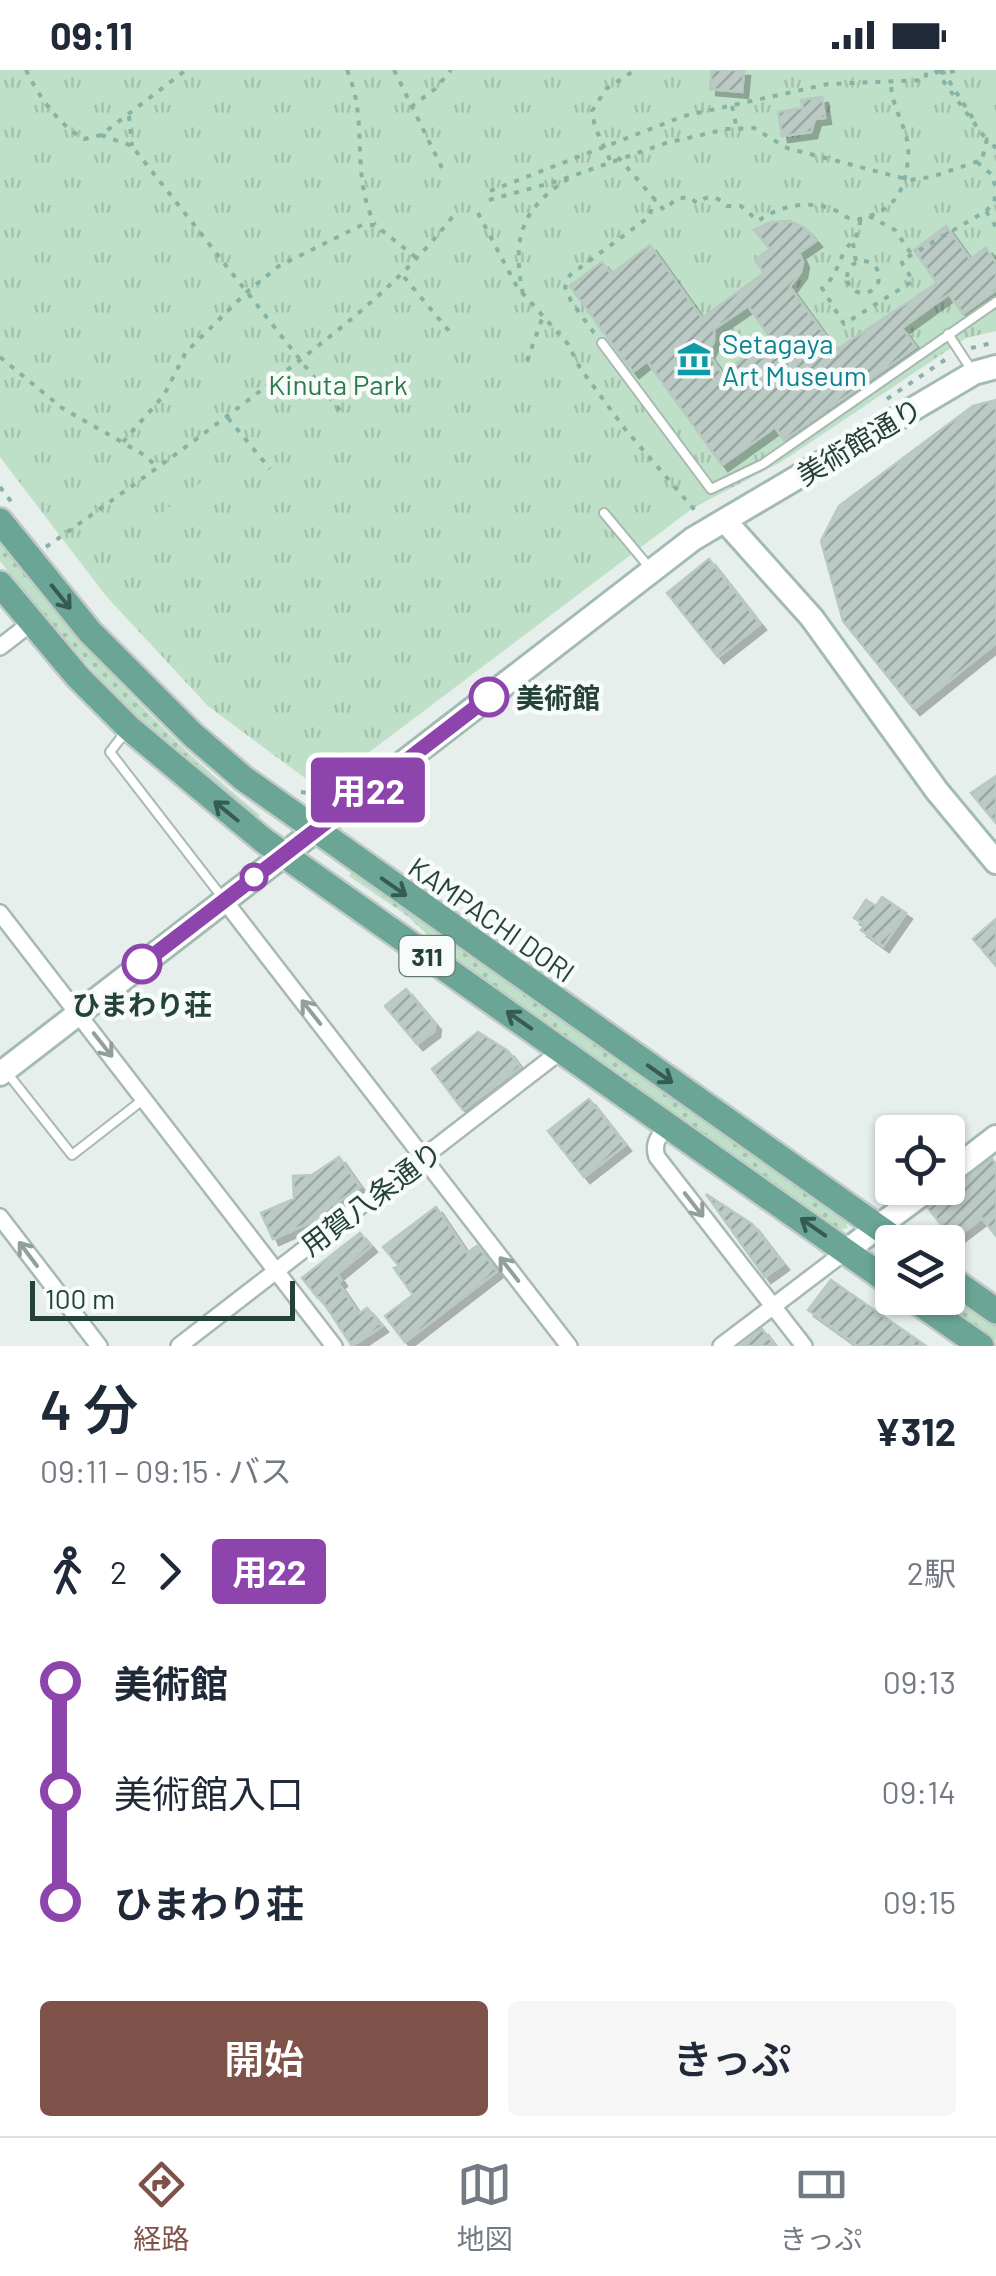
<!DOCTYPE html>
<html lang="ja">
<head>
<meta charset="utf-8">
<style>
  :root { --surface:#fff; --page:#f6f6f7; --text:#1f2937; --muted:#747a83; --line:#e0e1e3; --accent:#7f5249 }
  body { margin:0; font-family:Barlow,"Noto Sans JP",sans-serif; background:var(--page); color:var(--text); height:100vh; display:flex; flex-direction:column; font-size:38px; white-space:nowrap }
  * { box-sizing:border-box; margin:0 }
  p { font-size:32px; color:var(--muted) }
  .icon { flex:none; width:55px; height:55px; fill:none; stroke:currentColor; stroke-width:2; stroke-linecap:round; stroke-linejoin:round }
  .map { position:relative; height:1276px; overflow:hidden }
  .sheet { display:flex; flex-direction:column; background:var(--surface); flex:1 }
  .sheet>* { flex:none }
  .badge { padding:0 20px; border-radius:8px; font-size:35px; line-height:65px }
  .controls { position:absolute; left:875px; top:1045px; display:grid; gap:20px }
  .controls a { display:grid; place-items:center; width:90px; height:90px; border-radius:10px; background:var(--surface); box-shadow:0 2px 8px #0004; font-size:50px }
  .scale { position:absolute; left:30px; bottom:25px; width:265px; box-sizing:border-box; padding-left:10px; border:5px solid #24423a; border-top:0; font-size:28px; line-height:35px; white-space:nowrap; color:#24423a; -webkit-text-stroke:8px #f7fbf9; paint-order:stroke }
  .map>.badge { position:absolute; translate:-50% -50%; box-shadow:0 0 0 5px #fff }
  .legs { display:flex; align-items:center; gap:15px; height:110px; padding:0 40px; font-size:32px }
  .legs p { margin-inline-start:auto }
  .overview { display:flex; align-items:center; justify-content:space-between; height:170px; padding:0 40px }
  h1 { font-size:55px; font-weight:600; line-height:75px }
  .button { display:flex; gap:20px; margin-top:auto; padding:20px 40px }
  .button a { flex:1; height:115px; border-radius:10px; background:var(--accent); color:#fff; font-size:40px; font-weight:600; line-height:115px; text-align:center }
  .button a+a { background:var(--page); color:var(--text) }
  ul { padding:0 40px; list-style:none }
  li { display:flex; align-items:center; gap:35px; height:110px; font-size:38px }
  li i { display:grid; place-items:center; width:15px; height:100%; margin:0 12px; background:currentColor }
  li i::after { content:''; width:25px; height:25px; margin:-12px; border:8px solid; border-radius:50%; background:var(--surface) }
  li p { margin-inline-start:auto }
  li:first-child i { background:linear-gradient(#0000 50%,currentColor 0) }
  li:last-child i { background:linear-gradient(currentColor 50%,#0000 0) }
  .status { display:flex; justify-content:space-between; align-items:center; height:70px; padding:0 50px; background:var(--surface); direction:ltr }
  .status svg { height:28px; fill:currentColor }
  .tab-bar { display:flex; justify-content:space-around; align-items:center; height:140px; border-top:2px solid var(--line); background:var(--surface); font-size:28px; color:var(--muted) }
  .tab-bar a { display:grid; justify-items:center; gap:5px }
  .tab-bar .active { color:var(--accent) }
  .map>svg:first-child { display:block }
  .grass { fill:url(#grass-dots) }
  .park { fill:url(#park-tufts) }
  .pitch { fill:#bfe0c8 }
  .building { fill:url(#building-hatch); stroke:#b8c9c2; stroke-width:2.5; fill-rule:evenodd; filter:url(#shadow) }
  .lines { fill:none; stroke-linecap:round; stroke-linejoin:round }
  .lane-casing { stroke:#a8b8b2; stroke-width:12 }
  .street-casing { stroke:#a8b8b2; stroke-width:20 }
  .secondary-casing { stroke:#a4bbb3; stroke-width:28 }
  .primary-casing { stroke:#c2cac8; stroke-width:30 }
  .path { stroke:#86b3a5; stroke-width:4; stroke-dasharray:5 8; stroke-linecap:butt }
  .lane { stroke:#fff; stroke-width:8 }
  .street { stroke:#fff; stroke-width:15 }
  .secondary { stroke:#fff; stroke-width:22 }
  .primary { stroke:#6aa596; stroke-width:25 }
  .oneway { stroke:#365b51 }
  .oneway2 { stroke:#92a09c }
  .line-1-casing { stroke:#fff; stroke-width:22 }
  .line-1 { stroke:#8e44ad; stroke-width:15 }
  .stop-1-dot { fill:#fff; stroke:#8e44ad; stroke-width:5 }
  .labels { text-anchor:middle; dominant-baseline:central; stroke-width:9; stroke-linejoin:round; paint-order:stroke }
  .shield { fill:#f7fbf9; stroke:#637a73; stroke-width:2.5 }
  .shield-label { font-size:25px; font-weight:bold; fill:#24423a }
  .culture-label { font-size:28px; fill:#0d838f; stroke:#f7fbf9; text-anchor:start }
  .park-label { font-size:28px; fill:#2d7a4b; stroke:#f7fbf9 }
  .street-label { font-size:28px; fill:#24423a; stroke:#f7fbf9 }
  .stop-label { font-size:28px; font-weight:bold; fill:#24423a; stroke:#f7fbf9; text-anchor:start }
</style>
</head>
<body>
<div class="status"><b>09:11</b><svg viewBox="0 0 49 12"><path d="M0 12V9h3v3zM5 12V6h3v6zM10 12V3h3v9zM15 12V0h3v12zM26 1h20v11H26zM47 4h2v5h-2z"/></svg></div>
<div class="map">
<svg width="996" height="1276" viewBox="0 0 996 1276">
  <defs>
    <pattern id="grass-dots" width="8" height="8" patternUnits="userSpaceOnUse" patternTransform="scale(2.5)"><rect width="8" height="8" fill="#bfe0c8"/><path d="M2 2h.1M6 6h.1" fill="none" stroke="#a4c1ad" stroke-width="1.8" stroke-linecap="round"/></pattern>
    <pattern id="park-tufts" width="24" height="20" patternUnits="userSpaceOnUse" patternTransform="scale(2.5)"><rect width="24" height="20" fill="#bfe0c8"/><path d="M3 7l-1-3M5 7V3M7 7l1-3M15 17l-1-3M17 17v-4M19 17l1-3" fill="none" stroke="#a4c1ad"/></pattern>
    <pattern id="building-hatch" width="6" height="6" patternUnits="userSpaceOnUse" patternTransform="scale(2.5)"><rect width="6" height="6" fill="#bbcac4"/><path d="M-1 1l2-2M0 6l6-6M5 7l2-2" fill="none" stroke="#98a6a0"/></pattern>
    <filter id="shadow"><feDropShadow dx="6" dy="6" stdDeviation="0" flood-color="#0004"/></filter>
  </defs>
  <rect width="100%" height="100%" fill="#e6efeb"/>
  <!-- grass -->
  <path class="grass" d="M0,470C76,569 162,666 260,745L257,750L187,692L117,627L54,557L0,491Z
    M351,802L845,1150L848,1158L838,1160L457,892L406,845L349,806Z
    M948,1222L996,1257V1271L934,1228H948Z"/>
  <!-- park -->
  <path class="park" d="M0,0H996V261L966,268L781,392L693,438L335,708H305L208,636L106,526L0,387Z"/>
  <!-- pitch -->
  <path class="pitch" d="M228,392L243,411L232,419L227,413L150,473L140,459Z"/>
  <!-- building -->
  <path class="building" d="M712,0H744L742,22L710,19Z
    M822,27L825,48L815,49L811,62L782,66L778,42L803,38L801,30Z
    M790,151L805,158L816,171L799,183L803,192L801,202L790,217L836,280L937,213L914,180L946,156L970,189L986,178L996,193V220L963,244L949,224L902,258L916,277L784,370L775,357L722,395L647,291L633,302L570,216L602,192L611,204L650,175L702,248L764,203L755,190L770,179L754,160L771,152ZM748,236L771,269L722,303L708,283L714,271V259Z
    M996,330V573L914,639L843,551L821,471L839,436L973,336Z
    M709,489L760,554L718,587L667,523Z
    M996,706V753L971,723Z
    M882,827L906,843L883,876L861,860L865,855L854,848L866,830L876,836Z
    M996,849V896L973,869Z
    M406,919L435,954L434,961L417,974L385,936Z
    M478,962L508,981L520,997L463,1040L432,999Z
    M589,1029L625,1075L584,1107L548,1061Z
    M339,1087L360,1117L333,1135L337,1140L317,1155L313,1151L273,1169L261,1143L294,1129L293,1106L312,1105Z
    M992,1089L996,1094V1166L982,1148L953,1170L928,1138L940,1129L945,1118L957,1116Z
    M706,1124L752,1154L783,1194L765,1207Z
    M436,1137L467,1183L477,1176L497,1201L405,1272L385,1246L413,1225L394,1198L399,1196L383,1177Z
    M360,1163L371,1176L337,1204L341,1210L338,1213L359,1244L367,1238L382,1256L352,1276L320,1227L318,1228L302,1208Z
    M831,1210L926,1276H858L808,1240Z
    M762,1259L775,1276H740Z"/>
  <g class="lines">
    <!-- lane casing -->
    <g class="lane-casing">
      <path id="lane" d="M948,264L973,302
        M602,273L711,419L763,394L996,232
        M604,443L649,497
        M127,660L110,682L222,827
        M8,1004L72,1085L144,1029"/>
    </g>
    <!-- street casing -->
    <g class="street-casing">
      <path id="street" d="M0,577L31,553
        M224,830L569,1276
        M0,843L334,1276
        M668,1054C660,1065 652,1073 657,1087L804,1276
        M0,1147L99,1276
        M179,1276L562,980
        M721,1276L846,1181"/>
    </g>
    <!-- secondary casing -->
    <g class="secondary-casing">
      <path id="secondary" d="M726,452L812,548L937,721L996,792
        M0,1004L693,469L974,303L996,297
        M948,1104L996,1067
        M846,1181L930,1118"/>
    </g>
    <!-- primary casing -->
    <g class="primary-casing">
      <path id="primary" d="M0,451L90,562L193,665L243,708L899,1172
        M0,514L78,607L129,658L263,770L892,1214
        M948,1207L996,1241
        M912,1228L981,1276"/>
    </g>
    <!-- path -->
    <path class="path" d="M26,0C39,27 58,54 84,69L101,65L186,0
      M347,0C370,54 349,101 375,155
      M394,0L445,104
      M935,0L986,69
      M939,0L943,4L958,0
      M942,0L974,50
      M732,36L737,59
      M411,37L435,19L451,0
      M129,46L132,76
      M101,65L132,76L342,343
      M618,87L664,140L676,129L689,127L697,133C708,124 717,126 727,136H741L758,151C779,136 807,130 832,139C839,141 845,148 852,149C859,151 868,146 875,144C899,134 906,113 908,88C911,60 891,40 891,13
      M610,90L595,57L592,41L606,19L635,0
      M977,92L991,104L996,118
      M490,121L684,46L828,14L925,10L927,0
      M489,130L558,111L666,73L727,59L754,58L787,78L910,110L931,107L982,90L987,69L996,78
      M986,141L994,133L996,121
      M478,143L517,217L568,274L580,298L625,359L698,444
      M869,146L895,160L912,185
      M860,150C860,166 852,169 845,181C836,196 837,206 822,218L844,254L913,211L901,191L986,141L996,157
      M853,173L856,192
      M847 207a16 16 0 1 1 32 0a16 16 0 1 1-32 0Z
      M404,207L449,261
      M523,224C512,170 520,139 568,109
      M594,263L571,231L565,217L570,205L649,147L655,129
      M971,278L996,272
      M0,287L62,338L141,383L158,397
      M527,291L543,246
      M887,329L949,287
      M228,348L270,399
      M123,372L164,325L186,282L248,221L279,196L362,155H375L418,189
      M0,417L13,434
      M46,477C127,420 208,362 286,301C350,251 402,211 453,146
      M301,722L326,726
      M924,1172H926"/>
    <!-- lane -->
    <use href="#lane" class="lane"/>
    <!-- street -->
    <use href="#street" class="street"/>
    <!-- secondary -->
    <use href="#secondary" class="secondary"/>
    <!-- primary -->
    <use href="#primary" class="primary"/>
  </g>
  <!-- one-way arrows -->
  <defs><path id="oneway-shaft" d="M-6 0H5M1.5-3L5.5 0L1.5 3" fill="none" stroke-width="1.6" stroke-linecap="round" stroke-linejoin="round" transform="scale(2.5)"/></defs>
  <g class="oneway">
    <use href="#oneway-shaft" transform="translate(61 527) rotate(51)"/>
    <use href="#oneway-shaft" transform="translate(226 741) rotate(-141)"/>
    <use href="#oneway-shaft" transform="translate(394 817) rotate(35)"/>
    <use href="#oneway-shaft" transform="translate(519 950) rotate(-145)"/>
    <use href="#oneway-shaft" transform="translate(660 1004) rotate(35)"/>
    <use href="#oneway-shaft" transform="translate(813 1157) rotate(-145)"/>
  </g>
  <g class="oneway2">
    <use href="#oneway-shaft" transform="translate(311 942) rotate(-128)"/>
    <use href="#oneway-shaft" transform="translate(103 975) rotate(52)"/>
    <use href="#oneway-shaft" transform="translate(694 1135) rotate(52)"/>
    <use href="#oneway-shaft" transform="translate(28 1184) rotate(-127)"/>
    <use href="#oneway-shaft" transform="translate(509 1199) rotate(-128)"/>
  </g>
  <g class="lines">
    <!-- line-1 casing -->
    <g class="line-1-casing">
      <path id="line-1" d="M142,894L489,627"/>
    </g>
    <!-- line-1 -->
    <use href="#line-1" class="line-1"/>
  </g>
  <!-- icons -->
  <defs>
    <g id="museum-bare" transform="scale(2.7)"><path d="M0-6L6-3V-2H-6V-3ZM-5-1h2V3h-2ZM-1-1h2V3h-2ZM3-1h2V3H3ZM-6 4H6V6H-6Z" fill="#0f9aa8" stroke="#f7fbf9" stroke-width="2.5" paint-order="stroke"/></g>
  </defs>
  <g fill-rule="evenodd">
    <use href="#museum-bare" x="694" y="289"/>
  </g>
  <!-- markers -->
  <g class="stop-1-dot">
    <circle cx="489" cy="627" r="18"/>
    <circle cx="254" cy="807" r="12"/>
    <circle cx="142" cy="894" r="18"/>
  </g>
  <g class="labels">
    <!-- shield labels -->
    <rect class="shield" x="399.5" y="866" width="55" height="40" rx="8"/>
    <g class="shield-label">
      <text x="427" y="886">311</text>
    </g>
    <!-- culture labels -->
    <g class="culture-label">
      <text x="722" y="273">Setagaya<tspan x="722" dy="32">Art Museum</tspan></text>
    </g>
    <!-- park labels -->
    <g class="park-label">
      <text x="338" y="314">Kinuta Park</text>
    </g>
    <!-- street labels -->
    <g class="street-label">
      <text transform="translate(859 371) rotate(-31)">美術館通り</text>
      <text transform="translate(492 849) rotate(35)">KAMPACHI DORI</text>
      <text transform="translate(371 1128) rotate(-37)">用賀八条通り</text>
    </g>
    <!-- stop labels -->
    <g class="stop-label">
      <text x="516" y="627">美術館</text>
      <text x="142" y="934" text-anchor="middle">ひまわり荘</text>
    </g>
  </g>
</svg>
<div class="controls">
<a><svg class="icon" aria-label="locate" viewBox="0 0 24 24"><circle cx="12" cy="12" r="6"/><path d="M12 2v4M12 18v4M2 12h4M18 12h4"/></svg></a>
<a><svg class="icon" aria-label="layers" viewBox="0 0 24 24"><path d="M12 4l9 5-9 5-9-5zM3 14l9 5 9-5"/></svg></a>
</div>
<div class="scale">100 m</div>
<b class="badge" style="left:368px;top:720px;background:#8e44ad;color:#fff">用22</b>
</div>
<section class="sheet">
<div class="overview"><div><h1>4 分</h1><p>09:11 – 09:15 · バス</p></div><b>¥312</b></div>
<div class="legs"><svg class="icon" aria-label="walk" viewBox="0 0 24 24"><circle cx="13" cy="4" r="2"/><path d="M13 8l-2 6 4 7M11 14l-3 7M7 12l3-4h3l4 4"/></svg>2<svg class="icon" aria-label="forward" viewBox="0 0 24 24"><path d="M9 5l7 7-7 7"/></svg><b class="badge" style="background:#8e44ad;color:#fff">用22</b><p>2駅</p></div>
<ul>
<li><i style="color:#8e44ad"></i><b>美術館</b><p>09:13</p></li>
<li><i style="color:#8e44ad"></i><span>美術館入口</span><p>09:14</p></li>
<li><i style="color:#8e44ad"></i><b>ひまわり荘</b><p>09:15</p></li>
</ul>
<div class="button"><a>開始</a><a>きっぷ</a></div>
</section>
<nav class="tab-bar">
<a class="active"><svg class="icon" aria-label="directions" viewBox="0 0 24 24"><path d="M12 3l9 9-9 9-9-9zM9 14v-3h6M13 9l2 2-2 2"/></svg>経路</a>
<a><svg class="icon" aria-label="map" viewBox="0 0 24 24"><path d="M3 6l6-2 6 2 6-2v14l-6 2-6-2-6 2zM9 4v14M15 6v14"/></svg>地図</a>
<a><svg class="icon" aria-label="tickets" viewBox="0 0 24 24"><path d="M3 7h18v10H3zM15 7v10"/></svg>きっぷ</a>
</nav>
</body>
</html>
